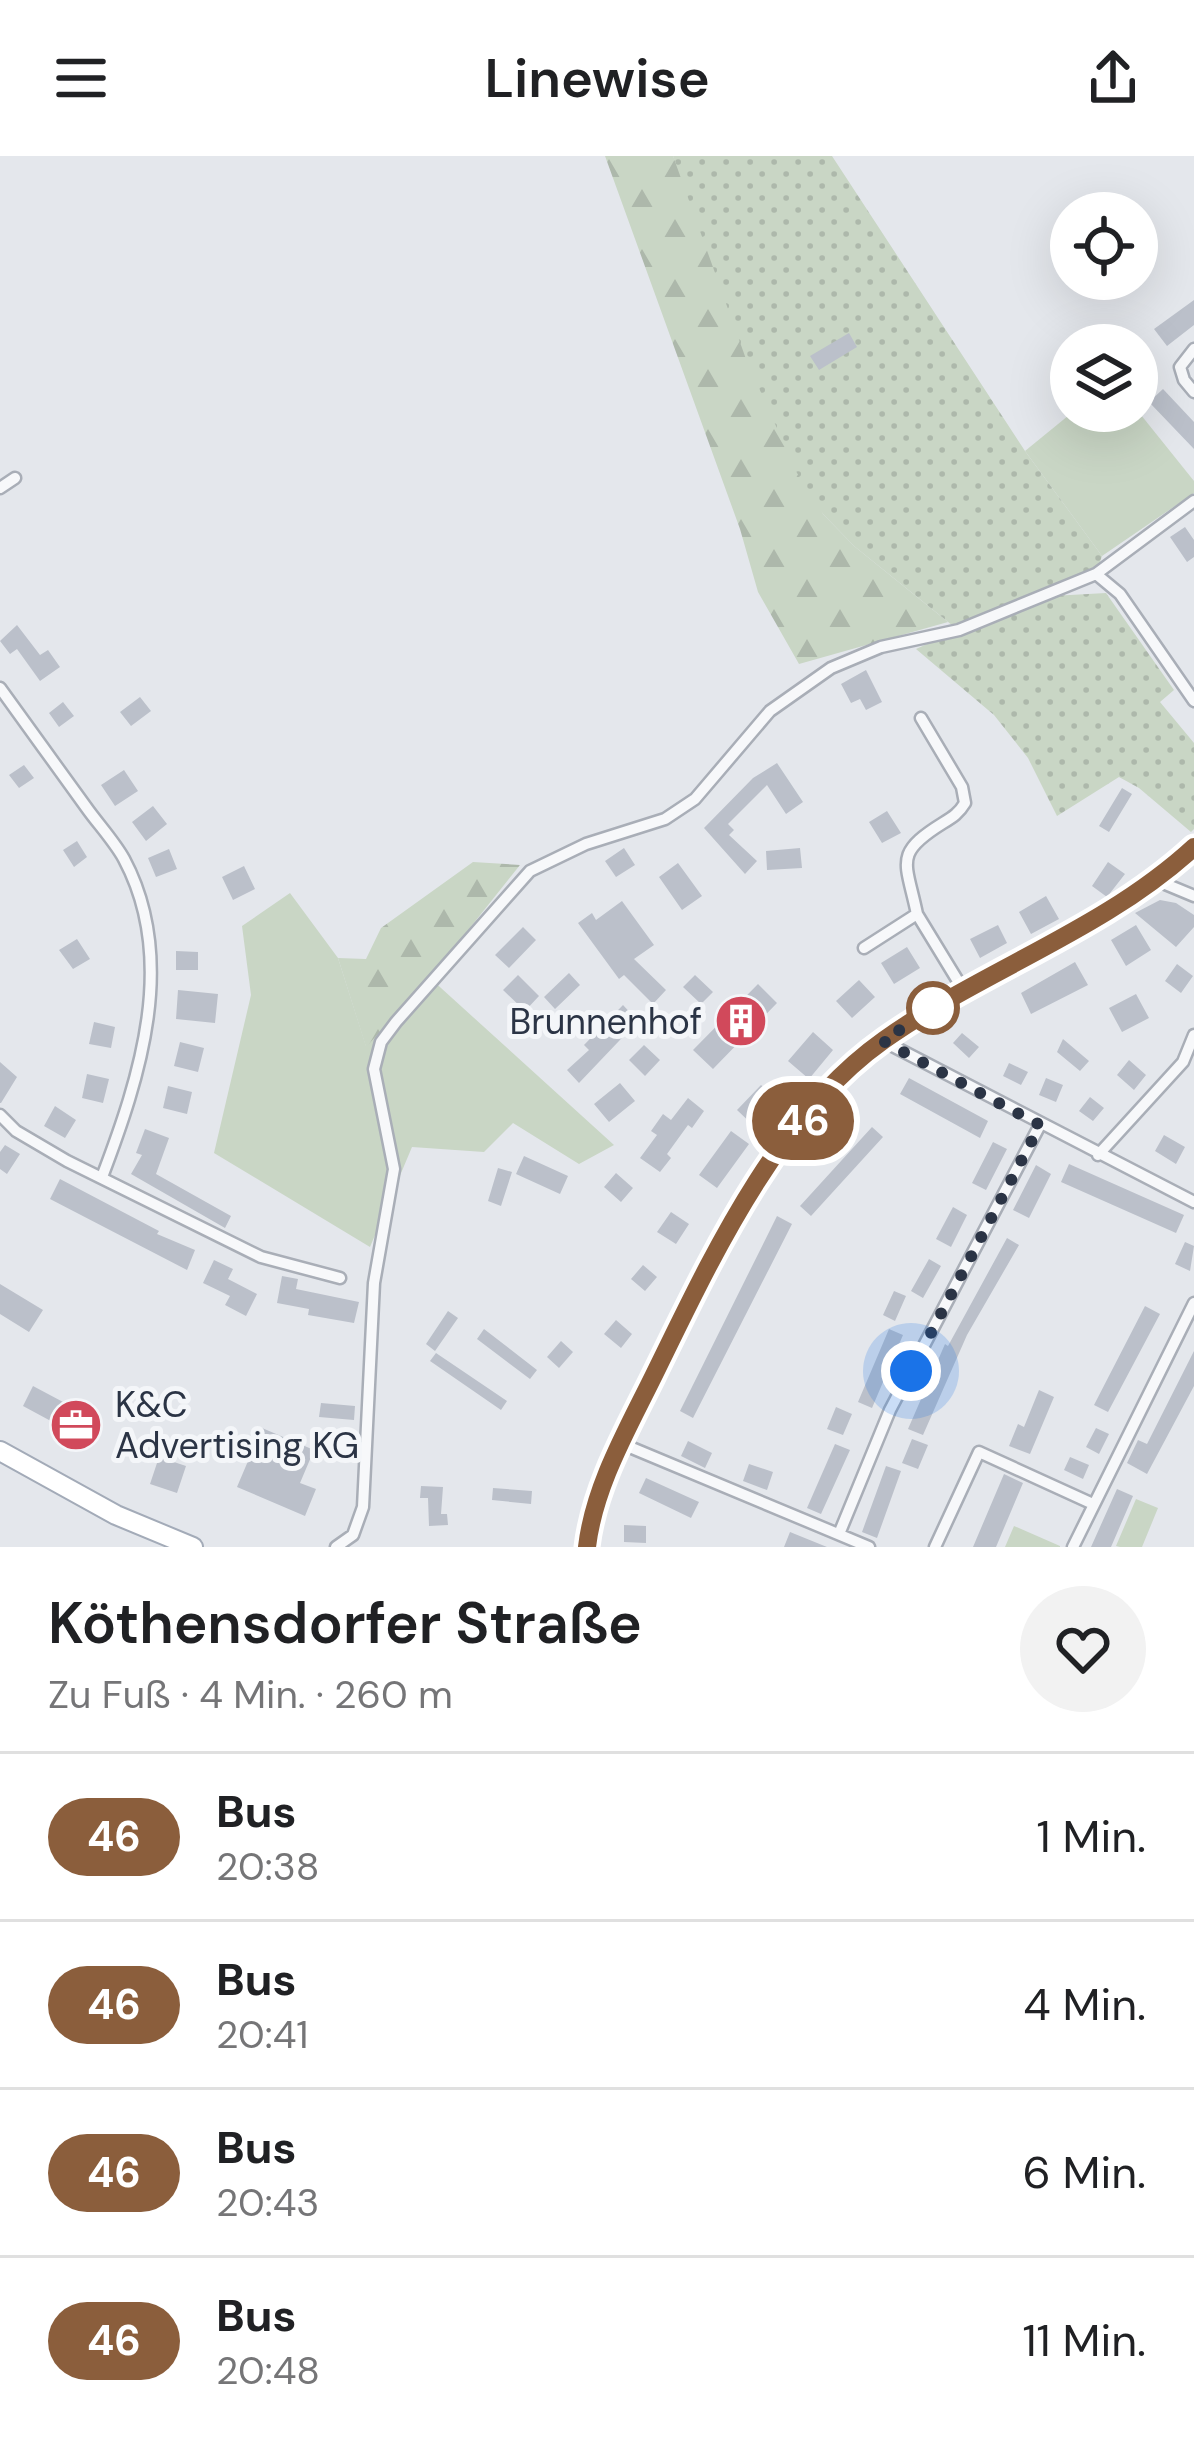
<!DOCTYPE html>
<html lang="de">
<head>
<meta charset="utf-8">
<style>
  :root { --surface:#fff; --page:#f2f2f2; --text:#202124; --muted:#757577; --line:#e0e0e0 }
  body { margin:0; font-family:"DM Sans",sans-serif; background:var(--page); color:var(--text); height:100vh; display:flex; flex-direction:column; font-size:45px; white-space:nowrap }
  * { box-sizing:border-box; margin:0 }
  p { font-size:39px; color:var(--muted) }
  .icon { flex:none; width:66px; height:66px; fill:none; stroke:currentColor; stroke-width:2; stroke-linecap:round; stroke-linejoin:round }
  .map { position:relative; height:1391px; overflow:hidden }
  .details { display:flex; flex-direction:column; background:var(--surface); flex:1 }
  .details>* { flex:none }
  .badge { padding:0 24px; border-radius:39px; font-size:42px; line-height:78px }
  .fabs { position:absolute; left:1050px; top:36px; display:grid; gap:24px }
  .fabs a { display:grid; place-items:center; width:108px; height:108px; border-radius:50%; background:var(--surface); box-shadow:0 12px 48px #0002; font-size:60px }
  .you { position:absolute; width:60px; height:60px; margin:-30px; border:9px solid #fff; border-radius:50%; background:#1a73e8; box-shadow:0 0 0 18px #1a73e833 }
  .map>.badge { position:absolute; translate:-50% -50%; box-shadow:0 0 0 6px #fff }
  .round { display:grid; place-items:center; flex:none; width:126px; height:126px; border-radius:63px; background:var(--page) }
  .summary { display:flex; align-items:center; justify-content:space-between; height:204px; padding:0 48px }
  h1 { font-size:57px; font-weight:600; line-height:90px }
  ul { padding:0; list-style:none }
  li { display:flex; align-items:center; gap:36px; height:168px; padding:0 48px; border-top:3px solid var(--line) }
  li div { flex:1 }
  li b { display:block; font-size:45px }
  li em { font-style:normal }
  li .badge { min-width:132px; font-weight:700; text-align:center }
  header { display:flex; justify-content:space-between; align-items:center; height:156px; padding:0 48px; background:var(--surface); font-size:54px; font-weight:600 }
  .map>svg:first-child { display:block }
  .grass { fill:#c9d6c5 }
  .forest { fill:url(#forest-firs) }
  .park { fill:url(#park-dots) }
  .building { fill:#bbc0ca }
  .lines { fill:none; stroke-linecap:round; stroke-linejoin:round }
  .street-casing { stroke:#a9aeb7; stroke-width:15 }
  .secondary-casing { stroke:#a9aeb7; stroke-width:20 }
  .primary-casing { stroke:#a3abb8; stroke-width:22 }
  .street { stroke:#f7f8fa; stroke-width:10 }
  .secondary { stroke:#fff; stroke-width:15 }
  .primary { stroke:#fff; stroke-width:18 }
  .line-casing { stroke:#fff; stroke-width:27 }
  .line { stroke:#8b5e3c; stroke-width:18 }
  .walk { stroke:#2b3445; stroke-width:12; stroke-dasharray:0 21.6 }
  .stop-dot { fill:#fff; stroke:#8b5e3c; stroke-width:6 }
  .labels { text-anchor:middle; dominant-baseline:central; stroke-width:10; stroke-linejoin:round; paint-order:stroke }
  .poi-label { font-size:36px; fill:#2b3445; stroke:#f4f6f9; text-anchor:end }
</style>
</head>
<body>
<header><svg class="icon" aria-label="menu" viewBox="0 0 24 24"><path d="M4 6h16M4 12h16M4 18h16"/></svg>Linewise<svg class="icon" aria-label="share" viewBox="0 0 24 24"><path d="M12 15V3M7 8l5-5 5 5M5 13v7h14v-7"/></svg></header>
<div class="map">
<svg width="1194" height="1391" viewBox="0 0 1194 1391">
  <defs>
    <pattern id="forest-firs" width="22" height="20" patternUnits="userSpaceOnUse" patternTransform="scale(3)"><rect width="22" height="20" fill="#c9d6c5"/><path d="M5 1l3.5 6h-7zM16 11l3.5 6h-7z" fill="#adb8ab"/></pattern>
    <pattern id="park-dots" width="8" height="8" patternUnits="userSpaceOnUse" patternTransform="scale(3)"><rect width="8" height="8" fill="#c9d6c5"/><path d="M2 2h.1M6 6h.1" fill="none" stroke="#adb8ab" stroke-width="1.8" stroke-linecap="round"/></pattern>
  </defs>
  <rect width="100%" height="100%" fill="#e4e7ec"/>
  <!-- grass -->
  <path class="grass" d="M1137,254L1194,325V337L1102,400L1025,295L1074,255Z
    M290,737L338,802L366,890L430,822L614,989L579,1008L513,967L484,996L412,991L370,1091L214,997L251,839L242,770Z
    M1136,1343L1158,1352L1142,1391H1120L1116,1390Z
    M1014,1370L1060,1390V1391H1005Z"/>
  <!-- forest -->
  <path class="forest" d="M605,0H673L823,358L854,390L948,466L799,508L758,436L740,373Z
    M473,706L520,709L430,822L366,891L338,802L366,803L381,772Z"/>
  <!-- park -->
  <path class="park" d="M673,0H832L1025,295L1102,400L1096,418L1052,440L1106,437L1174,534L1160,546L1194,587V673L1191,676L1139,632L1119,621L1057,660L1028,602L994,559L916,493L958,474L854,390L823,358L797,317L746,203Z"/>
  <!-- building -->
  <path class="building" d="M1194,144V169L1167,190L1154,173Z
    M849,177L857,191L819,214L810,200Z
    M1163,233L1194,266V293L1149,246Z
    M1185,371L1194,384V401L1187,406L1170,381Z
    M17,469L40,499L48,494L60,511L40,525L17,493L10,498L0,485Z
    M866,514L882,546L866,554L860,543L851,547L841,528Z
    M140,541L151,555L131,570L120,556Z
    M63,546L74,560L59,571L49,557Z
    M777,607L803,646L786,658L767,629L728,668L734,674L729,679L757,705L745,718L704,672L753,622Z
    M24,609L34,622L19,632L9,619Z
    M124,614L138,635L115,650L101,629Z
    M1122,632L1132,638L1109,676L1099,670Z
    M153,650L167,668L146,685L132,666Z
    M887,655L901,677L882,687L869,666Z
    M77,685L87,701L74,711L63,694Z
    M624,692L635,709L616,721L605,705Z
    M800,692L802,712L767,714L766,695Z
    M169,693L177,713L156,721L148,702Z
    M1108,706L1125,718L1107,741L1092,730Z
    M678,707L702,740L682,754L659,721Z
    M244,710L255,733L233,744L222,721Z
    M1046,740L1059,763L1031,778L1019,756Z
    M1160,744L1176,747L1194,759V771L1176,791L1135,757Z
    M622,745L654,789L634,803L666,834L653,848L624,819L619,823L578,767L592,757L596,764Z
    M998,769L1007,787L980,802L970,783Z
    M1136,769L1151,794L1126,810L1111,784Z
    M523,771L536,784L509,812L495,799Z
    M77,783L90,803L73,813L59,794Z
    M907,791L920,812L894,828L881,807Z
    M176,795L198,796V814H176Z
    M1075,806L1088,829L1031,858L1021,837Z
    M1177,808L1193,820L1181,837L1165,825Z
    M569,817L580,829L555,853L544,841Z
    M518,819L539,840L525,855L503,834Z
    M695,819L713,836L701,848L683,831Z
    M859,824L875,841L852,862L836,845Z
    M758,828L777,847L713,913L693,894Z
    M178,834L218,838L215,867L176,863Z
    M1136,838L1149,862L1122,876L1109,852Z
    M623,849L638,865L579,927L567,914L589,894L584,889Z
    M94,866L115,871L111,892L89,888Z
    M813,876L833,894L809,923L788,905Z
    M962,877L979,891L969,902L953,887Z
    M1063,883L1089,905L1080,915L1057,896Z
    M180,886L204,892L198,916L174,910Z
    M644,889L660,904L645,920L629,904Z
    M1129,904L1146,919L1134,934L1117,919Z
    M0,906L17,921L1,947H0Z
    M1009,907L1028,916L1021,929L1003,920Z
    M87,918L109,923L103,947L82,942Z
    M909,922L988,965L980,982L900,938Z
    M1046,922L1063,929L1056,946L1039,939Z
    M620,927L635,945L609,966L594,948Z
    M761,929L771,938L778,932L787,942L757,973L737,954Z
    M168,930L192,936L187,958L163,952Z
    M1090,941L1104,952L1093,965L1079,955Z
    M688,942L704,955L692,972L688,969L667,998L671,1002L660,1016L640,1002L657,979L651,975L663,958L671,964Z
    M55,950L76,964L65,982L44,970Z
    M872,971L883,981L811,1060L800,1050Z
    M145,973L169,982L156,1018L231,1060L225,1072L131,1018L142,999L136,997Z
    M731,975L749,988L717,1032L699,1019Z
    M1164,979L1185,991L1176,1008L1155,995Z
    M993,986L1007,993L986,1034L972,1027Z
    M5,989L20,998L7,1018L0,1013V996Z
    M524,1000L568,1020L560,1038L516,1018Z
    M1069,1008L1184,1059L1176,1077L1061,1026Z
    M1036,1009L1051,1018L1029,1062L1013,1054Z
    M498,1012L512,1016L501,1050L488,1045Z
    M616,1017L633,1032L621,1046L604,1031Z
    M60,1023L159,1075L157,1078L195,1094L187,1114L50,1043Z
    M953,1051L967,1059L951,1091L936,1083Z
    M671,1056L689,1068L676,1088L657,1076Z
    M777,1060L792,1068L693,1262L680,1255Z
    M1007,1082L1019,1089L967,1179L923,1279L908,1273L945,1188L948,1190Z
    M1185,1086L1194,1090L1190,1115L1175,1108Z
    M929,1103L941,1110L923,1142L911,1135Z
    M214,1104L233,1113L228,1123L257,1138L246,1160L225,1149L230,1140L203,1127Z
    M643,1109L657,1121L645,1135L631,1123Z
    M282,1120L298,1123L296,1133L359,1146L354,1167L308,1159L309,1153L277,1147Z
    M0,1128L43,1154L29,1176L0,1158Z
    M894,1135L906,1140L895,1165L883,1159Z
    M1145,1150L1160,1158L1108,1256L1094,1249Z
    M448,1155L458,1162L435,1195L426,1188Z
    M616,1164L632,1178L621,1192L604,1178Z
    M484,1173L537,1214L530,1223L477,1183Z
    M889,1173L903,1179L872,1252L858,1246Z
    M561,1185L573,1196L559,1212L547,1201Z
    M1194,1195V1230L1147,1318L1127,1307L1138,1284L1147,1288Z
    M436,1197L507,1245L501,1254L430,1205Z
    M33,1230L95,1263L86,1284L23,1250Z
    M1039,1234L1054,1241L1030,1298L1009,1290L1018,1268L1024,1271Z
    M321,1247L355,1250L354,1264L319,1261Z
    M836,1251L852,1258L843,1279L827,1273Z
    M262,1272L314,1294L300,1327L316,1333L305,1360L237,1331Z
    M1096,1272L1109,1278L1099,1298L1086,1291Z
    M912,1283L928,1289L918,1313L902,1307Z
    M688,1285L712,1297L705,1312L681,1300Z
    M835,1288L850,1294L821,1358L807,1352Z
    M159,1301L186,1310L177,1337L150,1328Z
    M1070,1301L1089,1309L1083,1323L1064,1314Z
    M749,1308L773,1316L767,1334L743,1325Z
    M886,1310L901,1315L877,1382L862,1376Z
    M1004,1318L1023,1327L996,1391H973Z
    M646,1322L699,1346L691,1362L639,1337Z
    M421,1330L443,1331L441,1358H447L448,1369L429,1370L428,1342H420Z
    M493,1332L532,1335L531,1348L492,1344Z
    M1117,1333L1133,1340L1111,1391H1091Z
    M624,1369L646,1370V1387L624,1386Z
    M790,1376L827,1391H784Z"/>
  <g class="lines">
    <!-- street casing -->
    <g class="street-casing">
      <path id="street" d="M1194,193L1180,211L1184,224L1194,236
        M0,332L15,322
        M1096,418L1120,438L1194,545
        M0,532C29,572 57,611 86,651C98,668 114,685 124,703C178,804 140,921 102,1021
        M1158,725L1194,740
        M917,758L964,835
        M864,792L917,758C906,705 893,698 943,667C953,661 959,657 965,647L962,631L921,562
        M883,885L1194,1046
        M0,959L16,975L67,1005L261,1101L340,1122
        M1098,999L1183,906L1194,879
        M620,1287L869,1391
        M839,1378L890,1254L1040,969
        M336,1391L353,1379L363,1351L374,1127L394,1013L374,913L381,886L396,866L530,715L586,688L665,663L695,643L770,555L831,512L881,491L959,474L1096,418L1194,345
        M935,1391L979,1296L1093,1348
        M1073,1391L1194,1147"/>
    </g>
    <!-- secondary casing -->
    <g class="secondary-casing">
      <path id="secondary" d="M587,1391C594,1328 629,1269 657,1213C714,1097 775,962 884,884C982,813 1104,774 1194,691"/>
    </g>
    <!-- primary casing -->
    <g class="primary-casing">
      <path id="primary" d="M0,1295L116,1359L193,1391"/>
    </g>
    <!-- street -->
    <use href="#street" class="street"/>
    <!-- secondary -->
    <use href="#secondary" class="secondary"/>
    <!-- primary -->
    <use href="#primary" class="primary"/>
  </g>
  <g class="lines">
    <!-- line casing -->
    <g class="line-casing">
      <path id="line" d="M587,1391C594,1331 627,1274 653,1221C710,1105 775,961 884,884C983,814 1104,774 1194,691"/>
    </g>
    <!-- line -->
    <use href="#line" class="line"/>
    <!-- walk -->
    <path class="walk" d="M911,1215L1040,969L883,885L936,850L933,852"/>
  </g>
  <!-- icons -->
  <defs>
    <g id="building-disc" transform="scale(2.7)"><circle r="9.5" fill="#d1495b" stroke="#f4f6f9"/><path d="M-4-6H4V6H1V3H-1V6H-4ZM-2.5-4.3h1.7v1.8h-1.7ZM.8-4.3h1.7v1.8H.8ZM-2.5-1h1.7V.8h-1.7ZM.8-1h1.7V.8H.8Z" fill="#fff"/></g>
    <g id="office-disc" transform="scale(2.7)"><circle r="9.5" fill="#d1495b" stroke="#f4f6f9"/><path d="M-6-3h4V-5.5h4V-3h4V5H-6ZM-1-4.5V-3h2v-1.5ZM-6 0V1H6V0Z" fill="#fff"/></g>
  </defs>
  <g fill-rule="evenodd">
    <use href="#building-disc" x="741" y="865"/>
    <use href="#office-disc" x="76" y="1269"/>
  </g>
  <!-- markers -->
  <circle class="stop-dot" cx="933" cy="852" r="24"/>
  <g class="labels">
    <!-- poi labels -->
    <g class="poi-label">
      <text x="702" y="865">Brunnenhof</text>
      <text x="115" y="1248" text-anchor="start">K&amp;C<tspan x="115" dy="41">Advertising KG</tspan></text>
    </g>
  </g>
</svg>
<div class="fabs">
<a><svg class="icon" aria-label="locate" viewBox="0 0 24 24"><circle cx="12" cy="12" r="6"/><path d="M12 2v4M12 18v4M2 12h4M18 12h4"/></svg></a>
<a><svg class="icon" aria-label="layers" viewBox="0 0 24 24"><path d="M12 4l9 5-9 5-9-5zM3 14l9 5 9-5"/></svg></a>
</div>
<div class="you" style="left:911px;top:1215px"></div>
<b class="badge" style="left:803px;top:965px;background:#8b5e3c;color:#fff">46</b>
</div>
<section class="details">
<div class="summary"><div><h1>Köthensdorfer Straße</h1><p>Zu Fuß · 4 Min. · 260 m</p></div><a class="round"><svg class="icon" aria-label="heart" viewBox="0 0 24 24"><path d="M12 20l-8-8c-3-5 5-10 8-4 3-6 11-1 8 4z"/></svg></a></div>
<ul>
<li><span class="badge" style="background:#8b5e3c;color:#fff">46</span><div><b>Bus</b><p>20:38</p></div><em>1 Min.</em></li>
<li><span class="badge" style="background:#8b5e3c;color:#fff">46</span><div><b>Bus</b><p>20:41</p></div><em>4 Min.</em></li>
<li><span class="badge" style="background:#8b5e3c;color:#fff">46</span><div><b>Bus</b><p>20:43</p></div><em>6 Min.</em></li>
<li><span class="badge" style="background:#8b5e3c;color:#fff">46</span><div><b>Bus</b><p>20:48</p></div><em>11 Min.</em></li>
</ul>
</section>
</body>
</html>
